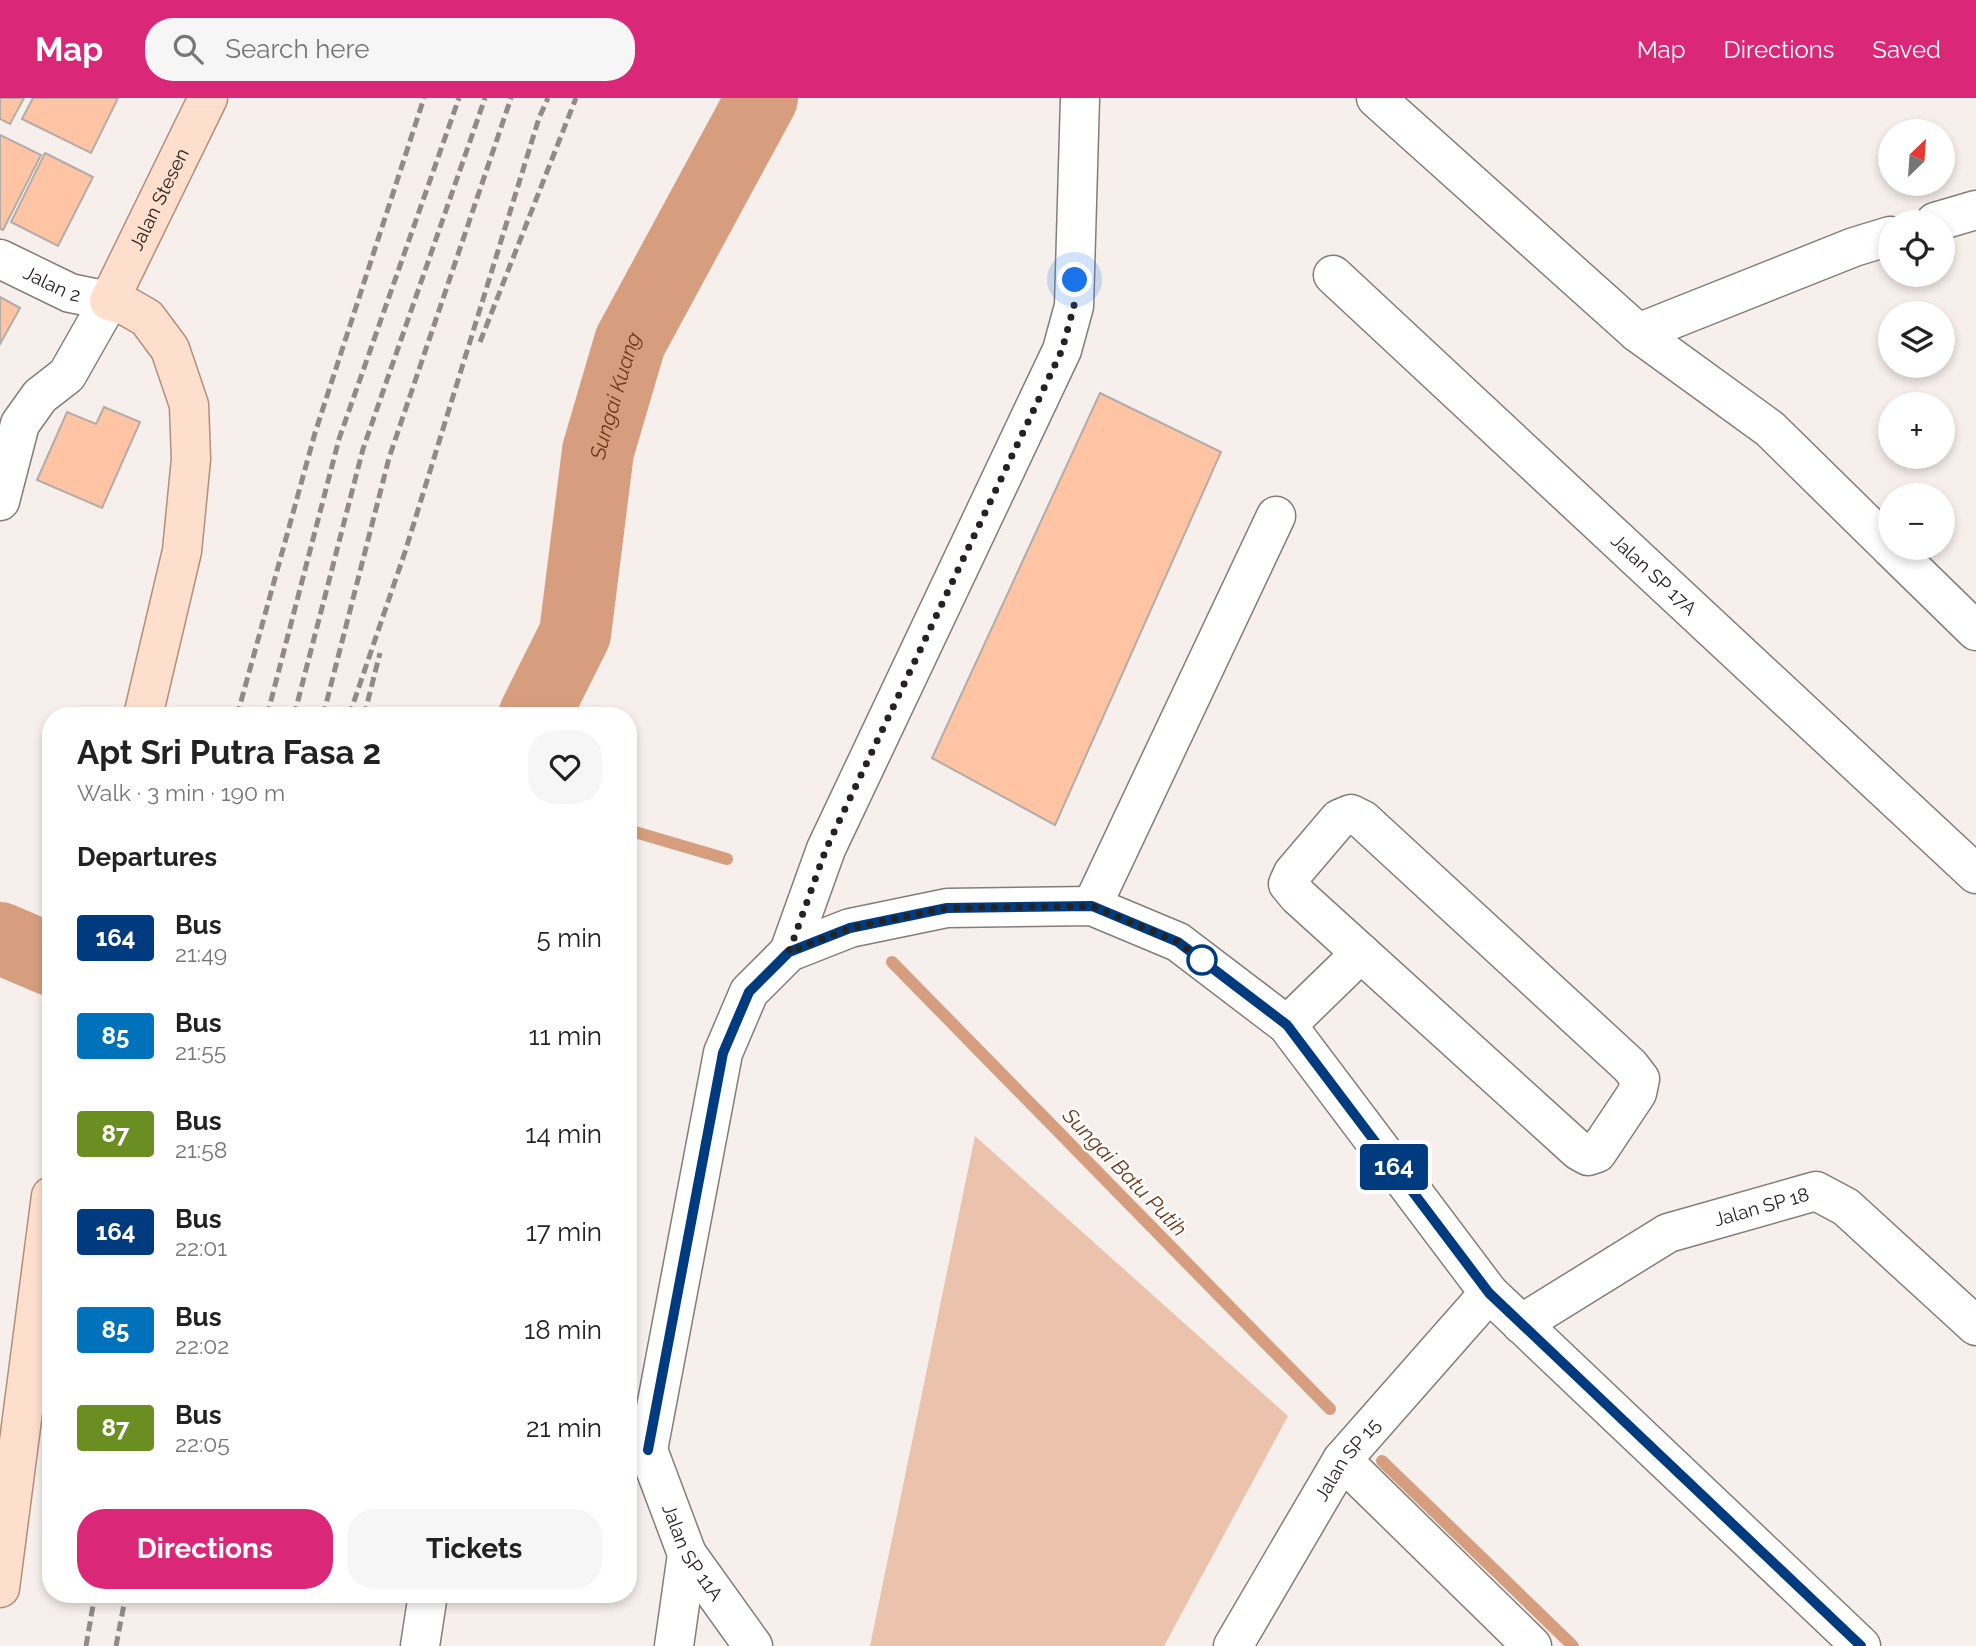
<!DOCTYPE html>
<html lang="en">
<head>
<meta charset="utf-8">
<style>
  :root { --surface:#fff; --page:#f6f6f6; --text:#222; --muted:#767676; --accent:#db2777 }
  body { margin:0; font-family:Raleway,sans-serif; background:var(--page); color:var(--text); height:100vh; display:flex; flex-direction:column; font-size:26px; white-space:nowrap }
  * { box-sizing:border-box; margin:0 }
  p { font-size:23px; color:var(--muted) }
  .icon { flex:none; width:38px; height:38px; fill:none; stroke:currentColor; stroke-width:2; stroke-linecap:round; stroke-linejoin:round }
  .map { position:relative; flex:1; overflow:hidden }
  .sheet { position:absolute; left:42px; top:609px; width:595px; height:896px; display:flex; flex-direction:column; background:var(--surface); border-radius:28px; box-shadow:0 4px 10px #0003 }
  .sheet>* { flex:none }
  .badge { padding:0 14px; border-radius:5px; font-size:24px; line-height:46px }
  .needle { width:46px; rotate:25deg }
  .controls { position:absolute; left:1878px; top:21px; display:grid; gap:14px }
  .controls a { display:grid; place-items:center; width:77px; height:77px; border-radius:50%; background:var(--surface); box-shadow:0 4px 10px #0003; font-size:35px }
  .you { position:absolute; width:35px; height:35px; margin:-18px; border:5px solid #fff; border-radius:50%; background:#1a73e8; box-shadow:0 0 0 10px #1a73e833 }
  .map>.badge { position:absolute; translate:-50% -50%; box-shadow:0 0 0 4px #fff }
  h2 { padding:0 35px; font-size:26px; line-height:63px }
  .round { display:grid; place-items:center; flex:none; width:74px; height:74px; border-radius:28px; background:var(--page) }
  .headline { display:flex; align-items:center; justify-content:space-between; height:119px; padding:0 35px }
  h1 { font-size:33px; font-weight:700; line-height:52px }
  .button { display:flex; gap:14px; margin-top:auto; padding:14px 35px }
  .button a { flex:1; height:80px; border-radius:28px; background:var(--accent); color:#fff; font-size:28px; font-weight:700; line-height:80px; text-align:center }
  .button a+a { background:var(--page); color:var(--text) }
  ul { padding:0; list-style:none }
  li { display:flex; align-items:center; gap:21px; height:98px; padding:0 35px }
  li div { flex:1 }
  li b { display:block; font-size:26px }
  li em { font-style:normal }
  li .badge { min-width:77px; font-weight:700; text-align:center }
  header { display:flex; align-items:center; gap:42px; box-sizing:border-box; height:98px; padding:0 35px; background:var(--accent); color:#fff }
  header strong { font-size:33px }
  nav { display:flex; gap:38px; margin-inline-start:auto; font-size:24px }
  .search { width:490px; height:63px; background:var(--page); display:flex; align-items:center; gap:18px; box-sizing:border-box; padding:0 24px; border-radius:28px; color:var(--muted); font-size:26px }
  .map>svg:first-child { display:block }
  .green { fill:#ebc2ac }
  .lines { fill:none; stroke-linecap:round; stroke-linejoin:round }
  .stream { stroke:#d69e7e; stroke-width:12 }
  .river { stroke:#d69e7e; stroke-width:72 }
  .building { fill:#ffc4a3; stroke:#b3aca9; stroke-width:2 }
  .minor-casing { stroke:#837d7a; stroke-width:41 }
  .major-casing { stroke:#b28f7b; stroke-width:41 }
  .minor { stroke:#fff; stroke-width:38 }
  .major { stroke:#fedfcd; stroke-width:38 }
  .rail { stroke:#908b88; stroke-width:5; stroke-dasharray:10 5; stroke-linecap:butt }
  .line-casing { stroke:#fff; stroke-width:16 }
  .line { stroke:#003b80; stroke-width:10 }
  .walk { stroke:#252321; stroke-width:7; stroke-dasharray:0 12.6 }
  .stop-dot { fill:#fff; stroke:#003b80; stroke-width:3.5 }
  .labels { text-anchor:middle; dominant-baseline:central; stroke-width:5; stroke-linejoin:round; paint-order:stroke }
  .street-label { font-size:19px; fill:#252321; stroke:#fff }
  .water-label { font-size:21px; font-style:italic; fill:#6f3917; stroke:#fff }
</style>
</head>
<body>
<header>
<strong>Map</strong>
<div class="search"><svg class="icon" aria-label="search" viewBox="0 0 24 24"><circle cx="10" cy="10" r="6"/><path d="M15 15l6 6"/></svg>Search here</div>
<nav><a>Map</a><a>Directions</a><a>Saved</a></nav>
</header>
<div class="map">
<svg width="1976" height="1548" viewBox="0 0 1976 1548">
  <rect width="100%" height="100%" fill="#f6efeb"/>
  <!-- green -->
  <path class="green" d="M975,1038L1288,1318L1164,1548H870Z"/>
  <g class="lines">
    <!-- stream -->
    <path class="stream" d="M628,732L727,761
      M892,864L1330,1311
      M1382,1363L1573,1548"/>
    <!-- river -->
    <g class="river">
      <path id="s1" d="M534,618L575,536L598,353L630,244L762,0"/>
      <path d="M0,840L51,862"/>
    </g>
  </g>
  <!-- building -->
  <path class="building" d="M0,0H24L10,26L0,21Z
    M33,0H118L91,55L22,21Z
    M0,37L41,57L3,132L0,131Z
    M45,55L93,79L58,148L11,124Z
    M0,199L20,210L0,246Z
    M1100,295L1221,354L1055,727L932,660Z
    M104,309L140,324L102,410L37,382L67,314L96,326Z"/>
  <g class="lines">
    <!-- minor casing -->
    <g class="minor-casing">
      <g id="minor">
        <path d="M1376,0L1638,235L1770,331L1890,449"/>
        <path d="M1935,124L1976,112"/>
        <path id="s2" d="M0,161L70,195L109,203L67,277L40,298L20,326L0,403"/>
        <path id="s3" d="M1333,177L1976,776"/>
        <path d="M1638,235L1854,149L1890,138"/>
        <path d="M1891,450L1976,533"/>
        <path d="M1351,716L1363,722L1630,968L1640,981L1637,995L1597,1055L1588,1058L1579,1053L1298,798L1288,786L1293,775L1339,721Z"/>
        <path d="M1092,808L1276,418"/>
        <path d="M789,854L826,751L1062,252L1074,208L1080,0"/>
        <path d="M1287,927L1361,855"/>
        <path id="s4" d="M1521,1226L1668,1135L1816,1093L1846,1109L1976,1228"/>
        <path d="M648,1352L723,955L749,894L789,854L850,830L947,810L1092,808L1178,844L1287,927L1489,1195L1861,1548"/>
        <path id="s5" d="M648,1352L687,1456L753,1548"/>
        <path d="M1342,1362L1532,1548"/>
        <path d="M420,1548L428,1496"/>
        <path d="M674,1548L687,1456"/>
        <path id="s6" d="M1233,1548L1342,1362L1489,1195"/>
      </g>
    </g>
    <!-- major casing -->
    <g class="major-casing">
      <g id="major">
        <path id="s7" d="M143,618L182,453L191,361L189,307L170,251L147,220L128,209L109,203L208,0"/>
        <path d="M0,1490L51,1098"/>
      </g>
    </g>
    <!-- minor -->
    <use href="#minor" class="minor"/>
    <!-- major -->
    <use href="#major" class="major"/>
    <!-- rail -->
    <path class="rail" d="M480,244L576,0
      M237,618L315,335L424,0
      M267,618L339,341L459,0
      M294,618L363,351L485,0
      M323,618L389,360L511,0
      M349,618L405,454L539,20L548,0
      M364,618L380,555
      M86,1548L95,1496
      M116,1548L126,1496"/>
  </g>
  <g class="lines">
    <!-- line casing -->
    <g class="line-casing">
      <path id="line" d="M648,1352L723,955L749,894L789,854L850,830L947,810L1092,808L1178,844L1287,927L1489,1195L1861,1548"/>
    </g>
    <!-- line -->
    <use href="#line" class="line"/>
    <!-- walk -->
    <path class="walk" d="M1075,182L1074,208L1062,252L826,751L789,854L850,830L947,810L1092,808L1178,844L1202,862"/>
  </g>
  <!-- markers -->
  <circle class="stop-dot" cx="1202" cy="862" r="14"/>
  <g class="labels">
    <!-- street labels -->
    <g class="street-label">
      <text stroke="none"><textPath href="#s7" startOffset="569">Jalan Stesen</textPath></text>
      <text stroke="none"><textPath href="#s2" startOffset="58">Jalan 2</textPath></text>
      <text stroke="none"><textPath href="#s3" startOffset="439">Jalan SP 17A</textPath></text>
      <text stroke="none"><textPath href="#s4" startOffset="270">Jalan SP 18</textPath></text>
      <text stroke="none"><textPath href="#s6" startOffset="219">Jalan SP 15</textPath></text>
      <text stroke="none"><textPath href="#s5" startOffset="112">Jalan SP 11A</textPath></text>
    </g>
    <!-- water labels -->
    <g class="water-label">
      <text stroke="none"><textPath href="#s1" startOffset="334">Sungai Kuang</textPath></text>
      <text transform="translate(1125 1074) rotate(46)">Sungai Batu Putih</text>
    </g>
  </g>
</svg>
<div class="controls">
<a><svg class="needle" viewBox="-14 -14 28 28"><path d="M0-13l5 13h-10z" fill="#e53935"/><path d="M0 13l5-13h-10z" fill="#767676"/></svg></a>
<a><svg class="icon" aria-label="locate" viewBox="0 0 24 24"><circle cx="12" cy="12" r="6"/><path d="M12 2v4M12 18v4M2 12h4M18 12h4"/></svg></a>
<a><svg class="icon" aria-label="layers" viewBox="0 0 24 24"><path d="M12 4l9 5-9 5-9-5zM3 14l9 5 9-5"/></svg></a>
<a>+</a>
<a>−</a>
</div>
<div class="you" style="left:1075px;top:182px"></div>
<b class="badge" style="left:1394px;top:1069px;background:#003b80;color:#fff">164</b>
<section class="sheet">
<div class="headline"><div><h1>Apt Sri Putra Fasa 2</h1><p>Walk · 3 min · 190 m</p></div><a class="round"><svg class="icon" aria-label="heart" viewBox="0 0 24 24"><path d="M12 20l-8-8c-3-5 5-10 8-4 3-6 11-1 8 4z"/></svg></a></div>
<h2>Departures</h2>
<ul>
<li><span class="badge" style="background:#003b80;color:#fff">164</span><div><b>Bus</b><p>21:49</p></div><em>5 min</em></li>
<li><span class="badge" style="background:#0072bc;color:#fff">85</span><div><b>Bus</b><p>21:55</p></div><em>11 min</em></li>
<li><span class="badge" style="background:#6b8e23;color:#fff">87</span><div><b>Bus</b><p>21:58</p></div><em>14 min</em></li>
<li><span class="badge" style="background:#003b80;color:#fff">164</span><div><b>Bus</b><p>22:01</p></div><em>17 min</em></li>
<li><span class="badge" style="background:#0072bc;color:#fff">85</span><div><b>Bus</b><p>22:02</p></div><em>18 min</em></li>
<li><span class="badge" style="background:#6b8e23;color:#fff">87</span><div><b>Bus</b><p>22:05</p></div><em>21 min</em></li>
</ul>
<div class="button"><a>Directions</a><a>Tickets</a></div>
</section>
</div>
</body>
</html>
